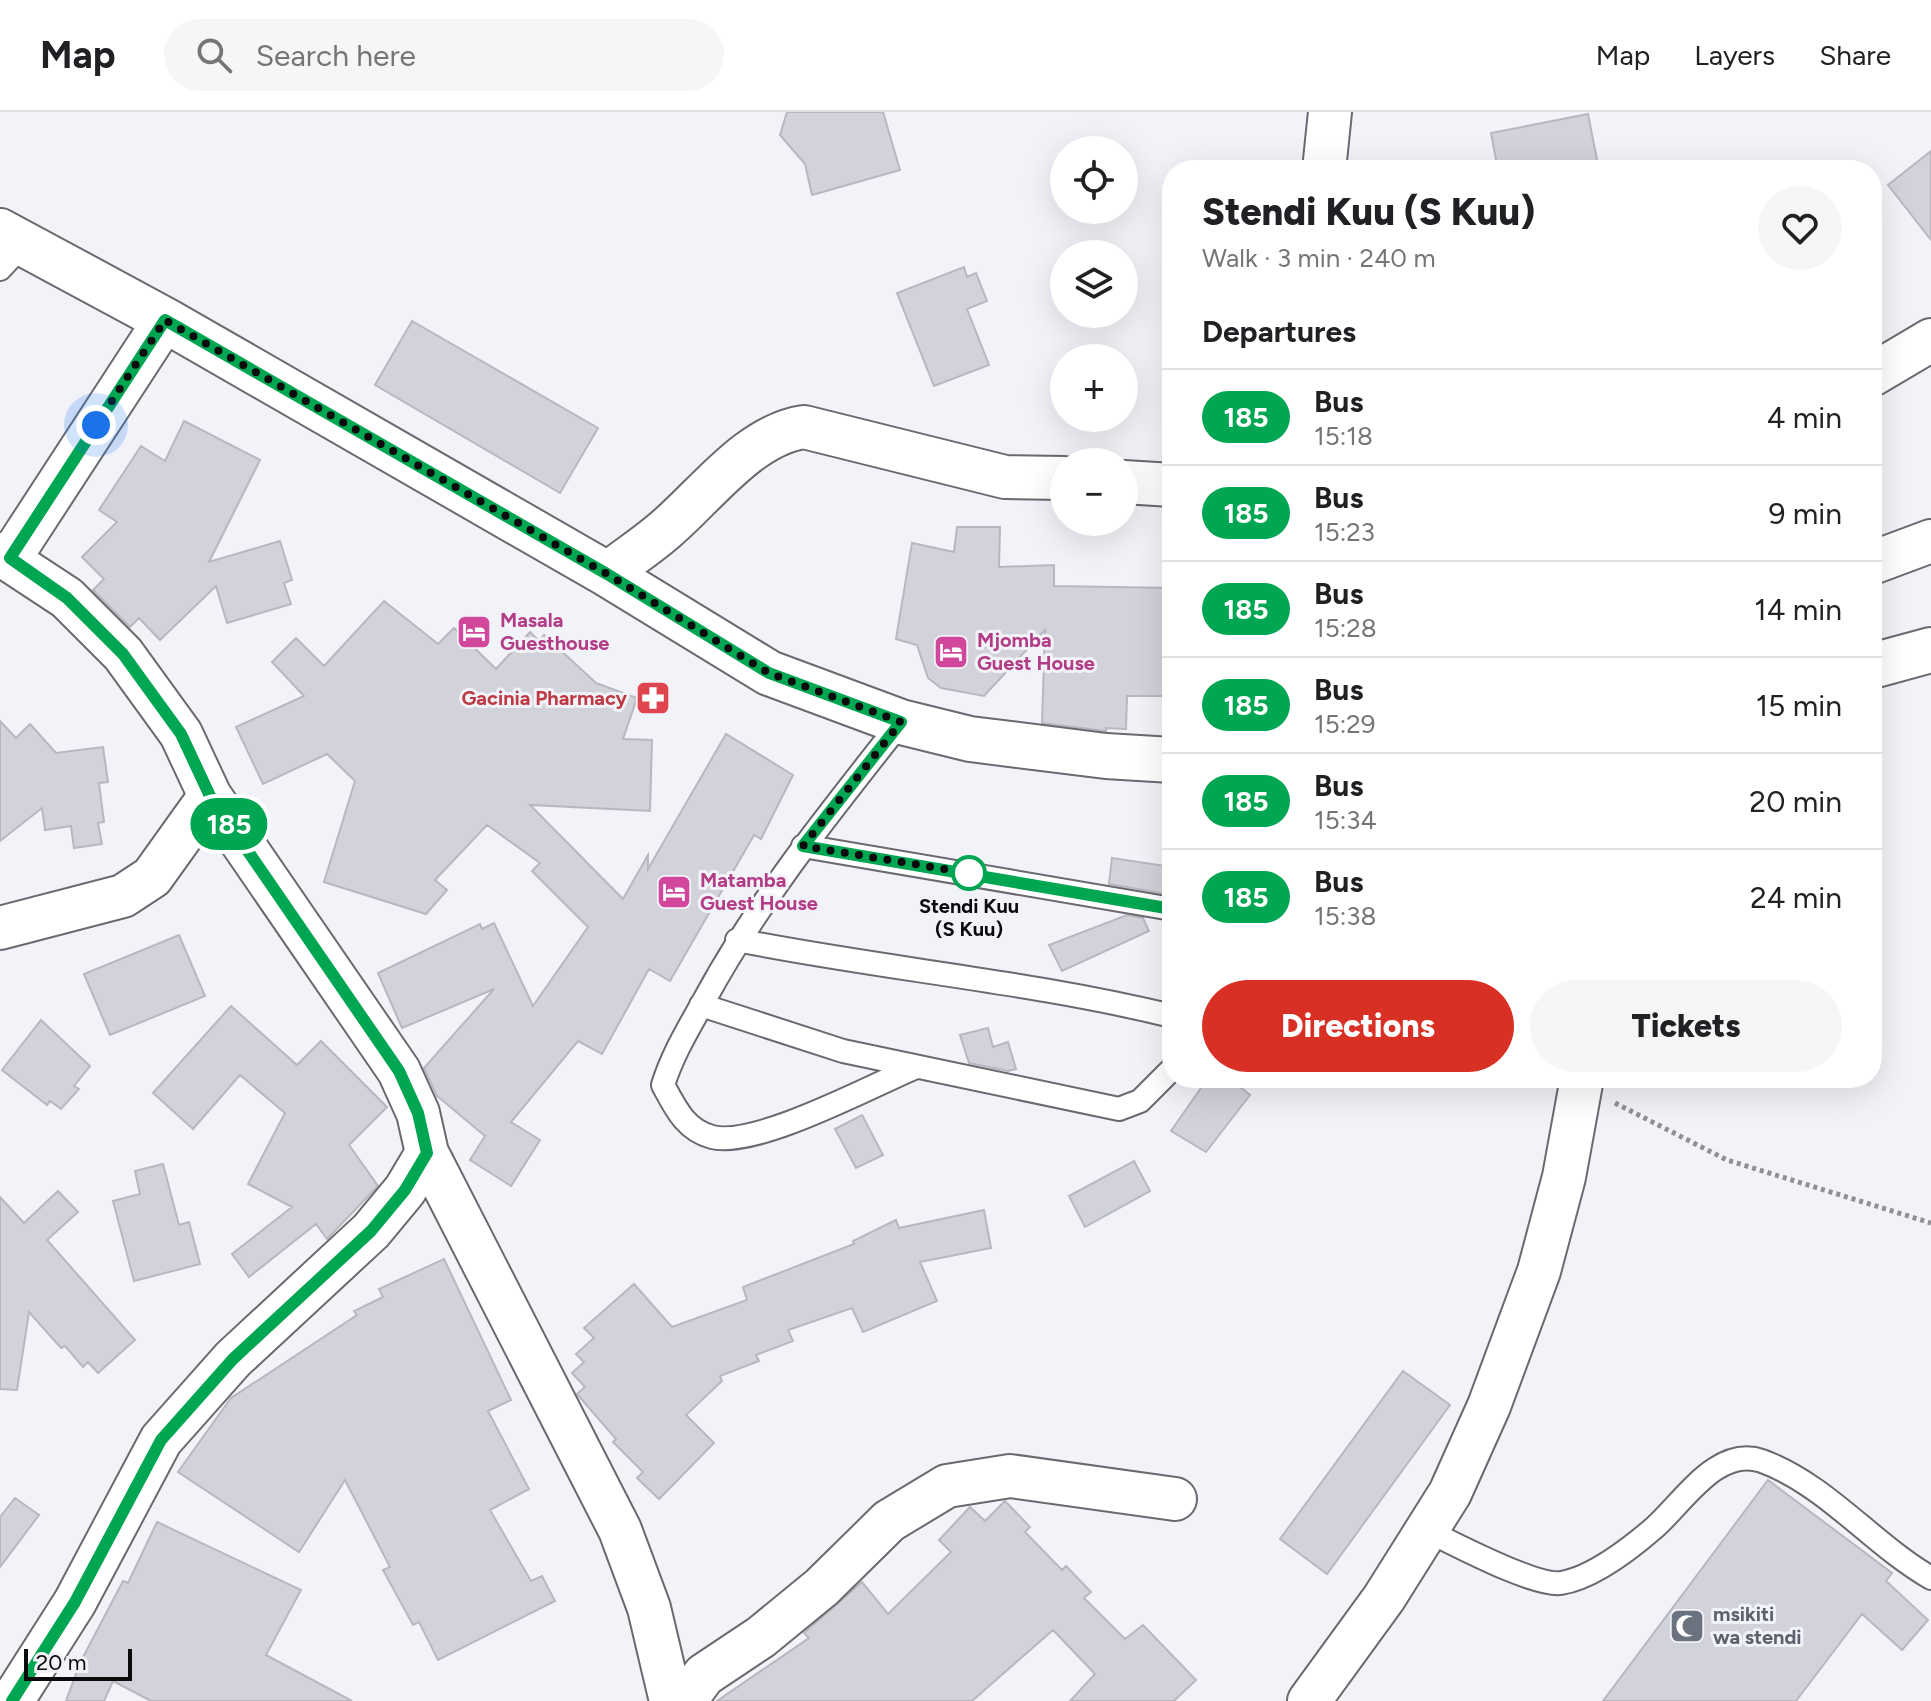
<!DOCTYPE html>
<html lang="en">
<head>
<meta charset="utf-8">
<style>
  :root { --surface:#fff; --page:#f6f6f6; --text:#202124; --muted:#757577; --line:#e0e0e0; --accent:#d93025 }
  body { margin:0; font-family:Figtree,sans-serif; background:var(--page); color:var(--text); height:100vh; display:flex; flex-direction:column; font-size:30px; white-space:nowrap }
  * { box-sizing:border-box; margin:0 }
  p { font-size:26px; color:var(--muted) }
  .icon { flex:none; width:44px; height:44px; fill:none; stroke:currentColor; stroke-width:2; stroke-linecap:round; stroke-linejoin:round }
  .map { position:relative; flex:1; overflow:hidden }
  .panel { position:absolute; left:1162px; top:48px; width:720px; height:928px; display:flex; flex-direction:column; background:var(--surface); border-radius:32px; box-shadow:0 8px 32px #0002 }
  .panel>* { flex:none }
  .badge { padding:0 16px; border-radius:26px; font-size:28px; line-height:52px }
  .tools { position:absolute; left:1050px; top:24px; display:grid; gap:16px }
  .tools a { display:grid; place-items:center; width:88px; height:88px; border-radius:50%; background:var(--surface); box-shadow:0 8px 32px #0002; font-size:40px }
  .scale { position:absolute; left:24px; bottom:20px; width:108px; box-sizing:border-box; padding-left:8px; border:4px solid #0b0b0d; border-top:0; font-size:22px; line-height:28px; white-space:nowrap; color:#0b0b0d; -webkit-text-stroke:6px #f2f2f9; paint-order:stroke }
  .you { position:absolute; width:40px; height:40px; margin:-20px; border:6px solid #fff; border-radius:50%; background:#1a73e8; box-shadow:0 0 0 12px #1a73e833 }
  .map>.badge { position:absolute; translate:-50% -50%; box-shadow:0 0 0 4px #fff }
  h2 { padding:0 40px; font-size:30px; line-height:72px }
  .round { display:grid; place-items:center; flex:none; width:84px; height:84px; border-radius:42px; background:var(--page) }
  .overview { display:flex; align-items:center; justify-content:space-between; height:136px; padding:0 40px }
  h1 { font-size:38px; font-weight:800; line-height:60px }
  .primary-button { display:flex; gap:16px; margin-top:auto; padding:16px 40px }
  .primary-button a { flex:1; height:92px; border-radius:48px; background:var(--accent); color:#fff; font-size:32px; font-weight:800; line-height:92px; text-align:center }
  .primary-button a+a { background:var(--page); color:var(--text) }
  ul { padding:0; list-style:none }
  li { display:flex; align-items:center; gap:24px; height:96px; padding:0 40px; border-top:2px solid var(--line) }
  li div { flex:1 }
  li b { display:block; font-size:30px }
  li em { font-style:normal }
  li .badge { min-width:88px; font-weight:700; text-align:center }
  header { display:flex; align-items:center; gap:48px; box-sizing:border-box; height:112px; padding:0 40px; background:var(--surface); border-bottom:2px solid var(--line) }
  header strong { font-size:38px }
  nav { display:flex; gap:44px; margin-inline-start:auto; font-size:28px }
  .search { width:560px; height:72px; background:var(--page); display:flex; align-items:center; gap:20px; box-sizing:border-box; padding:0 28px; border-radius:44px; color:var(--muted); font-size:30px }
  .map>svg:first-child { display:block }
  .building { fill:#d2d3da; stroke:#b7b8bf; stroke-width:2 }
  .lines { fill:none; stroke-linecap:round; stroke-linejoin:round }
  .lane-casing { stroke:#69696f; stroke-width:26 }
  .street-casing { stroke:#69696f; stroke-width:46 }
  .secondary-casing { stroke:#69696f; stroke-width:48 }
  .path { stroke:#8f8f94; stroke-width:5; stroke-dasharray:4 4; stroke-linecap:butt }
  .lane { stroke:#fff; stroke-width:22 }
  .street { stroke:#fff; stroke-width:42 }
  .secondary { stroke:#fff; stroke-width:44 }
  .line-casing { stroke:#fff; stroke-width:18 }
  .line { stroke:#00a651; stroke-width:12 }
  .walk { stroke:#0b0b0d; stroke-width:8; stroke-dasharray:0 14.4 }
  .stop-dot { fill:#fff; stroke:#00a651; stroke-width:4 }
  .labels { text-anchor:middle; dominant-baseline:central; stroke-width:6; stroke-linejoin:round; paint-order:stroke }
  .hotel-label { font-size:20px; font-weight:bold; fill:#b23c85; stroke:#f2f2f9; text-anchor:start }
  .health-label { font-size:20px; font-weight:bold; fill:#be3a42; stroke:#f2f2f9; text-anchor:end }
  .stop-label { font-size:20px; font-weight:bold; fill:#0b0b0d; stroke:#f2f2f9 }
  .worship-label { font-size:20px; font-weight:bold; fill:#5b616d; stroke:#f2f2f9; text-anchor:start }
</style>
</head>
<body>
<header>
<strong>Map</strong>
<div class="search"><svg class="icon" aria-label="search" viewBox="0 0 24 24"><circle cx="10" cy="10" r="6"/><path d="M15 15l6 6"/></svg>Search here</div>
<nav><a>Map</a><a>Layers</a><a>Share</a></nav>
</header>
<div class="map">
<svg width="1931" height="1589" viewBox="0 0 1931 1589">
  <rect width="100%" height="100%" fill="#f2f2f9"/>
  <!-- building -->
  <path class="building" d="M787,0H883L900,58L812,83L805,52L780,23Z
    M1588,2L1598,53L1571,58H1498L1491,21Z
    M1931,39V128L1888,73Z
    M964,155L967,165L976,161L987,189L967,197L989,253L934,274L897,181Z
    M412,209L598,316L560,381L375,273Z
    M184,309L260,348L209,450L280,429L292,468L284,471L291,492L227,511L216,474L160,528L139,506L130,515L93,478L104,467L82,445L117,410L99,398L141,334L165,349Z
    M957,415H1000L999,455L1054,453V474L1172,476V584H1127L1126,617L1106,616V619L1042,611L1045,518L984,584L941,576L928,566L917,533L896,527L912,431L954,440Z
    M384,489L438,532L454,516L496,557L530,520L539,529L544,523L596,571L637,586L623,627L652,628L650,699L530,693L623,787L648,743V757L726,622L793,663L761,727L754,723L670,869L649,857L602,942L578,929L511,1010L540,1028L511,1074L470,1048L485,1024L437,984L424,956L494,877L402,916L378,861L480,812L482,817L494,811L533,894L588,815L532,759L540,751L487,713L435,768L447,778L426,802L324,770L355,669L327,642L263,672L236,615L304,584L272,550L296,526L324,554Z
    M0,609L16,626L30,612L56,641L103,635L108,670L99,671L104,710L98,711L102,732L74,736L71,714L45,718L42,696L0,729Z
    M1112,746L1172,755V783L1109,772Z
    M1127,803L1143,806L1149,819L1062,859L1049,833Z
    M179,823L205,884L110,923L84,862Z
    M231,894L297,953L321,929L387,995L349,1033L378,1074L327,1127L316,1112L249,1165L232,1142L292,1095L248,1072L285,1001L240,963L193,1017L153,981Z
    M41,908L90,954L74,974L79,977L61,997L50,989L47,993L2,958Z
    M988,916L993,935L1008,930L1016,957L1008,959L969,951L960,923Z
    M1208,966H1229L1250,983L1206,1040L1171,1019Z
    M862,1003L883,1043L856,1056L835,1017Z
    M1134,1049L1150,1079L1085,1115L1069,1084Z
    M163,1052L179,1113L189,1110L200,1152L134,1169L113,1089L140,1082L135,1059Z
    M58,1079L78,1100L47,1128L135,1228L98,1261L88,1250L83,1255L65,1234L61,1236L29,1200L17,1278L0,1277V1085L24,1111Z
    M984,1098L991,1136L920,1150L937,1189L863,1220L852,1196L788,1218L793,1229L756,1243L759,1249L720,1264L722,1269L686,1303L714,1331L659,1387L637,1366L643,1360L613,1330L616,1327L577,1282L585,1275L572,1261L584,1250L576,1242L594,1226L584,1216L634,1172L672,1215L747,1188L743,1175L854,1132L853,1129L896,1108L899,1116Z
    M444,1147L511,1288L488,1299L529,1377L490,1398L531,1469L542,1464L555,1489L438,1548L419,1510L413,1513L383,1458L390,1455L345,1368L299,1440L178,1360L231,1286L357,1203L354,1199L383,1185L379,1177Z
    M1403,1259L1450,1293L1327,1462L1280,1427Z
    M1768,1368L1892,1461L1886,1469L1928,1508L1902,1538L1862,1502L1796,1589H1603Z
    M15,1386L39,1403L0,1455V1405Z
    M1005,1389L1030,1415L1025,1420L1062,1458L1066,1454L1091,1480L1084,1486L1125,1527L1143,1513L1196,1568L1174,1589H1070L1095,1562L1053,1518L972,1589H717L809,1526L804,1521L862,1470L888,1502L951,1440L939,1428L970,1395L985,1409Z
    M157,1410L301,1478L266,1543L352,1589H151L113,1569L104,1589H66L80,1551L123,1469L128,1471Z"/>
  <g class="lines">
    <!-- lane casing -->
    <g class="lane-casing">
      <path id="lane" d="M0,157L25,130
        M901,610C831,699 760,786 706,885C690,914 673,941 663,973C675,995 685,1018 712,1025C756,1036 871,974 916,955
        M803,734L1172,797
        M737,828C882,857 1028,869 1172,904
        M701,893L843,939L1119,997L1140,989L1172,957
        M1426,1418C1453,1431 1535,1475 1561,1471C1592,1466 1631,1436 1654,1416C1682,1392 1717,1333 1762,1349C1827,1373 1872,1432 1931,1466"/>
    </g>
    <!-- street casing -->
    <g class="street-casing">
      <path id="street" d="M1324,58L1330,0
        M1872,263L1931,228
        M1124,370L1172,373
        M0,442L67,486L123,542L181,622L210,684L399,959L418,1001L427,1041L405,1078L371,1119L233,1247L161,1328L75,1490L12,1589
        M10,446L165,208
        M1872,451L1931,429
        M607,462C626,447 648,433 666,417C707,382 749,323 804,315L1005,365L1064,366
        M0,816L123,784L152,765L210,684
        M427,1041L620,1418L649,1496L671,1589
        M685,1589L704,1563L761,1525L822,1475L889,1409L947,1374L1010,1364L1175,1387
        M1309,1589L1384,1486L1450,1381L1489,1294L1539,1159L1564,1065L1582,966"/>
    </g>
    <!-- secondary casing -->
    <g class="secondary-casing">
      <path id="secondary" d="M0,119L165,208L607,462L769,561L901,610L970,627L1106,644L1172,648
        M1872,554L1931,538"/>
    </g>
    <!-- path -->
    <path class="path" d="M1615,991L1727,1048L1931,1111"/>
    <!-- lane -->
    <use href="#lane" class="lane"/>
    <!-- street -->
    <use href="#street" class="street"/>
    <!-- secondary -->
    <use href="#secondary" class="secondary"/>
  </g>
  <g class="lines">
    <!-- line casing -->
    <g class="line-casing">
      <path id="line" d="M12,1589L75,1490L161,1328L233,1247L371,1119L405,1078L427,1041L418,1001L399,959L210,684L181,622L123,542L67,486L10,446L165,208L607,462L769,561L901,610L803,734L1172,797"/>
    </g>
    <!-- line -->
    <use href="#line" class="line"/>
    <!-- walk -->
    <path class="walk" d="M96,313L165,208L607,462L769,561L901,610L803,734L969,761"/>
  </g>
  <!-- icons -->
  <defs>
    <g id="hotel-square" transform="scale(1.8)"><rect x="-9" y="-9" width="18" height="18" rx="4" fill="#d1479c" stroke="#f2f2f9"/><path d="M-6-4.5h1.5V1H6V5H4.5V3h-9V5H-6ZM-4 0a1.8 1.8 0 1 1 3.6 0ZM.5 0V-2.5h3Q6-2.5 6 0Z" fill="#fff"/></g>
    <g id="pharmacy-square" transform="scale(1.8)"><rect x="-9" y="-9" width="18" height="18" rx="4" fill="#e0444e" stroke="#f2f2f9"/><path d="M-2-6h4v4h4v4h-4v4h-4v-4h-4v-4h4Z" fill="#fff"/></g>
    <g id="mosque-square" transform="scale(1.8)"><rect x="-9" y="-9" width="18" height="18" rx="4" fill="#6b7280" stroke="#f2f2f9"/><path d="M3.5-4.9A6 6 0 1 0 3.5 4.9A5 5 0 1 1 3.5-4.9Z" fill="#fff"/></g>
  </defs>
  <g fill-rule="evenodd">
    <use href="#hotel-square" x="474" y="520"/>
    <use href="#hotel-square" x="951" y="540"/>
    <use href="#pharmacy-square" x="653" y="586"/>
    <use href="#hotel-square" x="674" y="780"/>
    <use href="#mosque-square" x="1687" y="1514"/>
  </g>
  <!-- markers -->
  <circle class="stop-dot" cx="969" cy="761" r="16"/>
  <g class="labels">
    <!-- hotel labels -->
    <g class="hotel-label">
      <text x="500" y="508">Masala<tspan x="500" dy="23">Guesthouse</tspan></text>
      <text x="977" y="528">Mjomba<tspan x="977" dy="23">Guest House</tspan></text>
      <text x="700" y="768">Matamba<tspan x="700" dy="23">Guest House</tspan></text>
    </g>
    <!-- health labels -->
    <g class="health-label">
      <text x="627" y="586">Gacinia Pharmacy</text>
    </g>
    <!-- stop labels -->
    <g class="stop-label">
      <text x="969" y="794">Stendi Kuu<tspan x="969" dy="23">(S Kuu)</tspan></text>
    </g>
    <!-- worship labels -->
    <g class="worship-label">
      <text x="1713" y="1502">msikiti<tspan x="1713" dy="23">wa stendi</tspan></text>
    </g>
  </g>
</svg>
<div class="tools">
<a><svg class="icon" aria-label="locate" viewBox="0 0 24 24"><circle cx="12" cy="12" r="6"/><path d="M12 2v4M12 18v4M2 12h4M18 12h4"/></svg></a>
<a><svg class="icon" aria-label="layers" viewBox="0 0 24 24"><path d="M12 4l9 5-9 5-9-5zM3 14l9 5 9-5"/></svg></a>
<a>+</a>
<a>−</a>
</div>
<div class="scale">20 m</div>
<div class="you" style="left:96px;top:313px"></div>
<b class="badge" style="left:229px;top:712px;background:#00a651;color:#fff">185</b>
<section class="panel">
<div class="overview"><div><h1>Stendi Kuu (S Kuu)</h1><p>Walk · 3 min · 240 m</p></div><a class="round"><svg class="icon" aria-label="heart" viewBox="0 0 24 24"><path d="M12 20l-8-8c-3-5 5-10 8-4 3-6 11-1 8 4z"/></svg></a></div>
<h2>Departures</h2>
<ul>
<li><span class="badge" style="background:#00a651;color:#fff">185</span><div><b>Bus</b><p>15:18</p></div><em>4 min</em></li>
<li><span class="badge" style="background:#00a651;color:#fff">185</span><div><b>Bus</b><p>15:23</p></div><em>9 min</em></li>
<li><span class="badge" style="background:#00a651;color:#fff">185</span><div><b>Bus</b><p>15:28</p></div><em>14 min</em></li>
<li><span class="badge" style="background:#00a651;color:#fff">185</span><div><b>Bus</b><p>15:29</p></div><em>15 min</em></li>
<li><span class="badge" style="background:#00a651;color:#fff">185</span><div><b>Bus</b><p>15:34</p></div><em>20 min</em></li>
<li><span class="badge" style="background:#00a651;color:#fff">185</span><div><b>Bus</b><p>15:38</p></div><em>24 min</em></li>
</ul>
<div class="primary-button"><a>Directions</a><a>Tickets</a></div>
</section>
</div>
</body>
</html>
